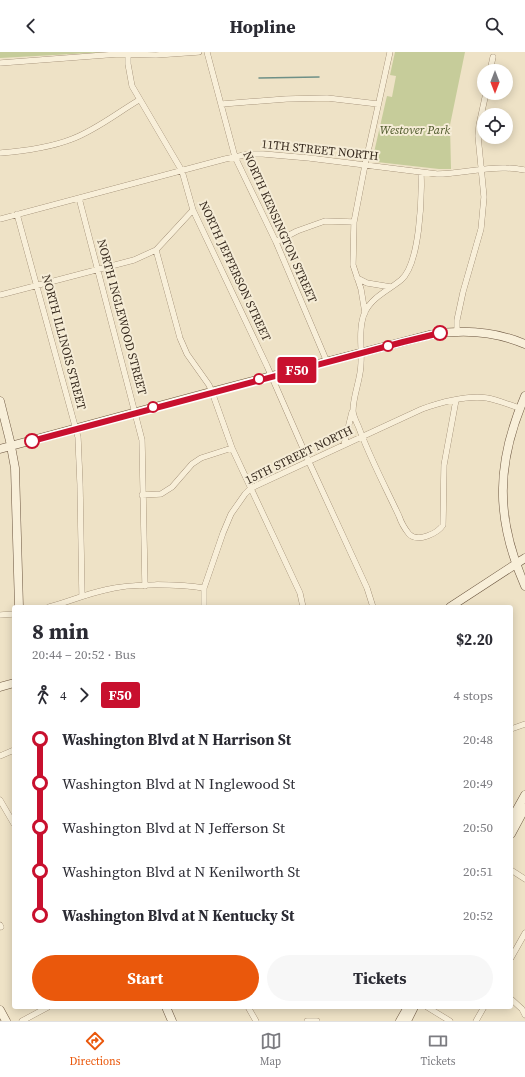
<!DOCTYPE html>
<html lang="en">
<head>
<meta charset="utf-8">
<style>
  :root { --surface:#fff; --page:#f7f7f7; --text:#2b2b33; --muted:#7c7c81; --line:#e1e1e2; --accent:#ea580c }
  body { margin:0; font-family:"Source Serif 4",serif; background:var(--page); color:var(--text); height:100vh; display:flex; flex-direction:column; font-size:15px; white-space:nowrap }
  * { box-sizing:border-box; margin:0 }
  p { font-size:13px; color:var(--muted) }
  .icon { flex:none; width:22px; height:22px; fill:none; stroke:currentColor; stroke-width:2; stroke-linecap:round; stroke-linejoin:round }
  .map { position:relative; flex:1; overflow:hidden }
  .drawer { position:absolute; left:12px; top:553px; width:501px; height:404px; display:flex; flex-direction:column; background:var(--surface); border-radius:4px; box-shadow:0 2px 10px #0003 }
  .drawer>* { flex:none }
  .badge { padding:0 8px; border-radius:3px; font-size:14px; line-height:26px }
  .needle { width:26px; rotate:180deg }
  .controls { position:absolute; left:477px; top:12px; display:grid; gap:8px }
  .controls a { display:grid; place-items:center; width:36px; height:36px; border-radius:50%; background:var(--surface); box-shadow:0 2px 10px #0003; font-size:20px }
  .map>.badge { position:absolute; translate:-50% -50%; box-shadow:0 0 0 2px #fff }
  .legs { display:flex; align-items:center; gap:6px; height:44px; padding:0 20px; font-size:13px }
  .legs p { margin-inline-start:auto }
  .summary { display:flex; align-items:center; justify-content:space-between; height:68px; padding:0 20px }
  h1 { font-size:22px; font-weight:700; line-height:30px }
  .cta { display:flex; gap:8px; margin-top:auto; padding:8px 20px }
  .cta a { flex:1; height:46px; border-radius:24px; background:var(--accent); color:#fff; font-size:16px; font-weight:700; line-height:46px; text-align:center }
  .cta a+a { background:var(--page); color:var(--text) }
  ul { padding:0 20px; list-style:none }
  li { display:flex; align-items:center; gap:14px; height:44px; font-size:15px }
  li i { display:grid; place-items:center; width:6px; height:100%; margin:0 5px; background:currentColor }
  li i::after { content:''; width:10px; height:10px; margin:-5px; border:3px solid; border-radius:50%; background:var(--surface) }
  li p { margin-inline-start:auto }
  li:first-child i { background:linear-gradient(#0000 50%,currentColor 0) }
  li:last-child i { background:linear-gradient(currentColor 50%,#0000 0) }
  header { display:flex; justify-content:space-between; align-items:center; height:52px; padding:0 20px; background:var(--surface); font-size:18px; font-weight:700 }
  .tab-bar { display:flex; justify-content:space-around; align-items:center; height:56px; border-top:1px solid var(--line); background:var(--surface); font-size:11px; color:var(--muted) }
  .tab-bar a { display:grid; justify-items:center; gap:2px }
  .tab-bar .on { color:var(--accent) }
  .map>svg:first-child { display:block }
  .green { fill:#c6cc9a }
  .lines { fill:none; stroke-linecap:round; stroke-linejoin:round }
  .stream { stroke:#6e9087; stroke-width:1.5 }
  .street-casing { stroke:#89745c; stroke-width:6 }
  .secondary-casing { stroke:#6b553f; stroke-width:9 }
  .street { stroke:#f8efd9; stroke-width:5.5 }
  .secondary { stroke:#f8efd9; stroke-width:8 }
  .line-1-casing { stroke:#fff; stroke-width:9 }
  .line-1 { stroke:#c8102e; stroke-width:6 }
  .stop-1-dot { fill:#fff; stroke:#c8102e; stroke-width:2 }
  .labels { text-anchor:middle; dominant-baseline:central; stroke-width:4; stroke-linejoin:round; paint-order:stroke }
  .park-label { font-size:12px; font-style:italic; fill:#4a5527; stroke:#f5ecd6 }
  .street-label { font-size:12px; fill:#392c20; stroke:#f5ecd6 }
</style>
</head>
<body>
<header><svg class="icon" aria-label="back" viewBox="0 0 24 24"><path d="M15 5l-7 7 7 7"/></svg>Hopline<svg class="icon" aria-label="search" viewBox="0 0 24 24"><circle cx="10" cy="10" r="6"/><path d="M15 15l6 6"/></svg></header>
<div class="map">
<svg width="525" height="969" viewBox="0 0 525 969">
  <rect width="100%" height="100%" fill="#eee2c6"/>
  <!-- green -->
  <path class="green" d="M0,0H108L0,6Z
    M395,0H465L450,73L451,117H439L377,110L373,105L386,48L387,44L392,45L396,24L390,23Z"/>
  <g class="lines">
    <!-- stream -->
    <path class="stream" d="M259,26L319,25"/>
    <!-- street casing -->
    <g class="street-casing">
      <path id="street" d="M207,0L235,105L276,190L327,310
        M128,3V12L132,34L182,119L193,158L267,314L309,410L367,536L373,555
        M0,11L119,2L156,3L199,0
        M490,19L493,5
        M222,52L286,47L327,46L378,52
        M0,101C25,99 49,96 72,87C96,78 117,61 139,48
        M421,121C422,145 420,212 401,228C389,238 372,245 365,260C358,275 362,295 361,311C361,327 353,343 353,359C353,364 357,371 359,376C370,406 385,434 399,464C401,470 405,477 409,482C418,491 438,481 443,473L444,413L456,348
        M79,146L142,388L145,534
        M17,162L78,385L80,432L82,544
        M0,167L225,107L249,102H263L309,106L437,122C460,122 483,115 506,116C512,116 519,117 525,118
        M276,190L297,179L325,169L354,170
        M156,198L180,286L187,302L209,333L212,340L232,396L300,541L303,555
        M357,226L367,231L391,235
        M0,243L134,208L156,198L193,158
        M365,261L361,237L353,213L354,170L365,113L390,0
        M457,279V268L463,240L481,177L484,145L478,84L479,73L486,41
        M344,393L352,360
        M142,443L161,442L172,435L192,412L201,406L232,396
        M49,555C68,550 86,542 105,538C131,531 177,532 204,536
        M204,555V536L223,481L231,462L245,442L251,436L422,357C442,350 466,343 487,346C498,348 509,353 520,356
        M0,563L14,562
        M511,677L525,672
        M0,704L14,698
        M0,748L14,772
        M511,818L525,827
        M0,873L1,875
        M511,906L525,881
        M511,947L522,957L525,963
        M248,955L256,969
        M427,955L450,969
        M22,969L48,955
        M307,969H317
        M476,969L484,955"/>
    </g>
    <!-- secondary casing -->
    <g class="secondary-casing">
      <path id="secondary" d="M525,344C496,411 495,466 525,534
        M0,349L10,389L15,416L19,555
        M0,397L203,342L429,283C462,277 494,279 525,292
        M450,555L525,506
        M0,635L14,631
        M511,768L525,743
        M511,782L525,756
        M166,955L172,969
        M0,958L6,969
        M400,969L408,955
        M407,969L414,955"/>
    </g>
    <!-- street -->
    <use href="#street" class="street"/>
    <!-- secondary -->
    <use href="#secondary" class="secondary"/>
  </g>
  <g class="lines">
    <!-- line-1 casing -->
    <g class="line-1-casing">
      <path id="line-1" d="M32,389L403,290L440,281"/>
    </g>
    <!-- line-1 -->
    <use href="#line-1" class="line-1"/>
  </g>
  <!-- markers -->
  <g class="stop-1-dot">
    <circle cx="440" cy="281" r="7"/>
    <circle cx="388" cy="294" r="5"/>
    <circle cx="259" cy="327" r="5"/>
    <circle cx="153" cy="355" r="5"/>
    <circle cx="32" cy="389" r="7"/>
  </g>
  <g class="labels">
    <!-- park labels -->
    <g class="park-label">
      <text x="415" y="78">Westover Park</text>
    </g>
    <!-- street labels -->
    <g class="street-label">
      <text transform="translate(320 98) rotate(6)">11TH STREET NORTH</text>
      <text transform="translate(280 175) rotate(66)">NORTH KENSINGTON STREET</text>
      <text transform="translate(235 219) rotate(65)">NORTH JEFFERSON STREET</text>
      <text transform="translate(122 265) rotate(75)">NORTH INGLEWOOD STREET</text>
      <text transform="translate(64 290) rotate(75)">NORTH ILLINOIS STREET</text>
      <text transform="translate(299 403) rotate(-26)">15TH STREET NORTH</text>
    </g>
  </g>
</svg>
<div class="controls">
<a><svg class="needle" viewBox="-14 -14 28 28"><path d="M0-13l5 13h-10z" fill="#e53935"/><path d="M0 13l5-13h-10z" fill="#7c7c81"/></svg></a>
<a><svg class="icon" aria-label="locate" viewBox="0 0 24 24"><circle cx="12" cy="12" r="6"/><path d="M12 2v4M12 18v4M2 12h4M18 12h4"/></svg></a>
</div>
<b class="badge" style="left:297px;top:318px;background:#c8102e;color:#fff">F50</b>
<section class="drawer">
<div class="summary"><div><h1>8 min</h1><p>20:44 – 20:52 · Bus</p></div><b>$2.20</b></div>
<div class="legs"><svg class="icon" aria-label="walk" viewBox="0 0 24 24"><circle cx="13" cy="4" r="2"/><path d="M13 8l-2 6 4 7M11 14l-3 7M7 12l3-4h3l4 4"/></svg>4<svg class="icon" aria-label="forward" viewBox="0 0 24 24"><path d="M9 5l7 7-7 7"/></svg><b class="badge" style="background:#c8102e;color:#fff">F50</b><p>4 stops</p></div>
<ul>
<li><i style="color:#c8102e"></i><b>Washington Blvd at N Harrison St</b><p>20:48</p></li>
<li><i style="color:#c8102e"></i><span>Washington Blvd at N Inglewood St</span><p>20:49</p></li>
<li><i style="color:#c8102e"></i><span>Washington Blvd at N Jefferson St</span><p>20:50</p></li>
<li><i style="color:#c8102e"></i><span>Washington Blvd at N Kenilworth St</span><p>20:51</p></li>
<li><i style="color:#c8102e"></i><b>Washington Blvd at N Kentucky St</b><p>20:52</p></li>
</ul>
<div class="cta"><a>Start</a><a>Tickets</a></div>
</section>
</div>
<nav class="tab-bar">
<a class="on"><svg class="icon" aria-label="directions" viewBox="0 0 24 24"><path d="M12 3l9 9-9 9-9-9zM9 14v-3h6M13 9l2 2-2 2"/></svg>Directions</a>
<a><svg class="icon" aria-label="map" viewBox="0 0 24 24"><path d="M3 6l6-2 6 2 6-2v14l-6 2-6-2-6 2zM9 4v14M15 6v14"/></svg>Map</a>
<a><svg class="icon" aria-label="tickets" viewBox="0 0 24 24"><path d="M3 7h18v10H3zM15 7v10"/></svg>Tickets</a>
</nav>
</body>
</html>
